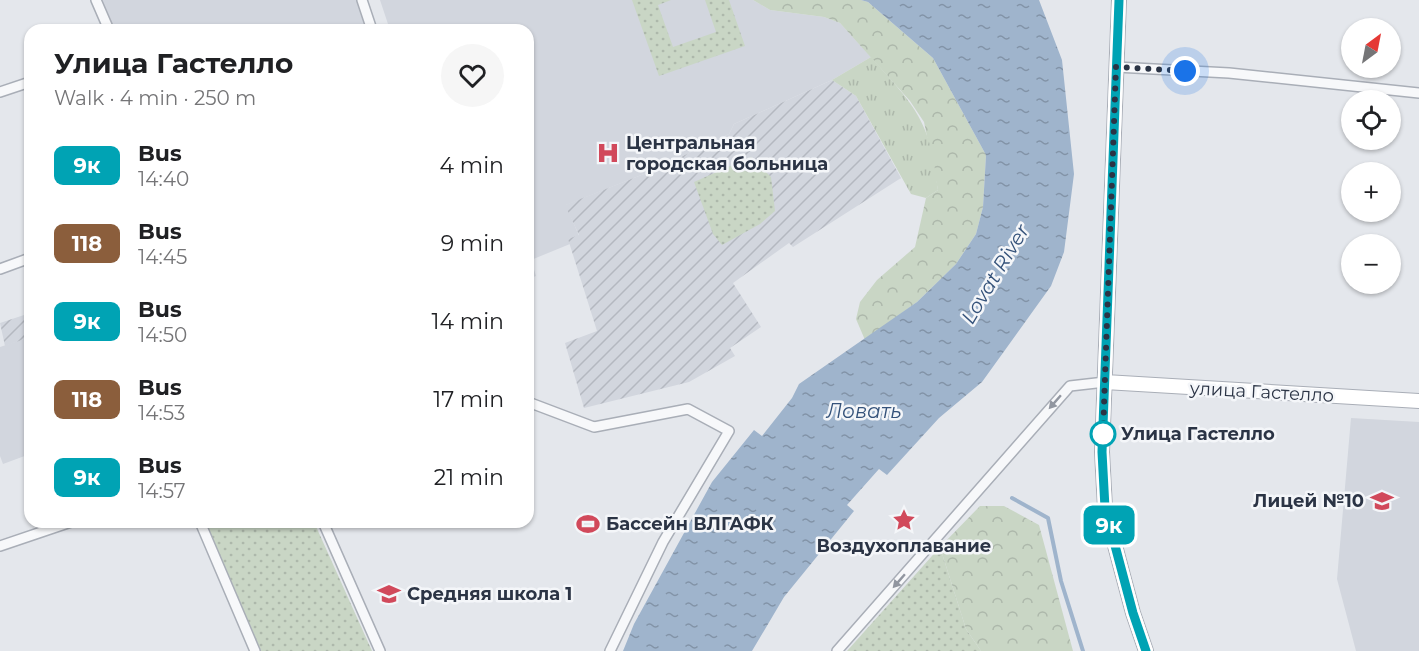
<!DOCTYPE html>
<html lang="en">
<head>
<meta charset="utf-8">
<style>
  :root { --surface:#fff; --page:#f6f6f6; --text:#202124; --muted:#757577 }
  body { margin:0; font-family:Montserrat,sans-serif; background:var(--page); color:var(--text); height:100vh; display:flex; flex-direction:column; font-size:22px; white-space:nowrap }
  * { box-sizing:border-box; margin:0 }
  p { font-size:20px; color:var(--muted) }
  .icon { flex:none; width:33px; height:33px; fill:none; stroke:currentColor; stroke-width:2; stroke-linecap:round; stroke-linejoin:round }
  .map { position:relative; flex:1; overflow:hidden }
  .details { position:absolute; left:24px; top:24px; width:510px; height:504px; display:flex; flex-direction:column; background:var(--surface); border-radius:18px; box-shadow:0 2px 4px #0004 }
  .details>* { flex:none }
  .badge { padding:0 12px; border-radius:9px; font-size:21px; line-height:39px }
  .needle { width:39px; rotate:32deg }
  .fabs { position:absolute; left:1341px; top:18px; display:grid; gap:12px }
  .fabs a { display:grid; place-items:center; width:60px; height:60px; border-radius:50%; background:var(--surface); box-shadow:0 2px 4px #0004; font-size:30px }
  .you { position:absolute; width:30px; height:30px; margin:-15px; border:4px solid #fff; border-radius:50%; background:#1a73e8; box-shadow:0 0 0 9px #1a73e833 }
  .map>.badge { position:absolute; translate:-50% -50%; box-shadow:0 0 0 3px #fff }
  .round { display:grid; place-items:center; flex:none; width:63px; height:63px; border-radius:32px; background:var(--page) }
  .summary { display:flex; align-items:center; justify-content:space-between; height:102px; padding:0 30px }
  h1 { font-size:28px; font-weight:700; line-height:45px }
  ul { padding:0; list-style:none }
  li { display:flex; align-items:center; gap:18px; height:78px; padding:0 30px }
  li div { flex:1 }
  li b { display:block; font-size:22px }
  li em { font-style:normal }
  li .badge { min-width:66px; font-weight:700; text-align:center }
  .map>svg:first-child { display:block }
  .built { fill:#d2d6de }
  .industrial { fill:url(#industrial-furrows) }
  .grass { fill:url(#grass-dots) }
  .forest { fill:url(#forest-crowns) }
  .park { fill:url(#park-tufts) }
  .water { fill:url(#water-ripples) }
  .lines { fill:none; stroke-linecap:round; stroke-linejoin:round }
  .stream { stroke:#9fb4cc; stroke-width:4 }
  .minor-casing { stroke:#a9aeb7; stroke-width:12 }
  .secondary-casing { stroke:#a9aeb7; stroke-width:16 }
  .minor { stroke:#f7f8fa; stroke-width:9 }
  .secondary { stroke:#fff; stroke-width:14 }
  .oneway { fill:#9196a0 }
  .line-casing { stroke:#fff; stroke-width:14 }
  .line { stroke:#00a3b4; stroke-width:9 }
  .walk { stroke:#2b3445; stroke-width:6; stroke-dasharray:0 10.8 }
  .stop-dot { fill:#fff; stroke:#00a3b4; stroke-width:3 }
  .labels { text-anchor:middle; dominant-baseline:central; stroke-width:5; stroke-linejoin:round; paint-order:stroke }
  .poi-label { font-size:18px; font-weight:bold; fill:#2b3445; stroke:#f4f6f9; text-anchor:start }
  .street-label { font-size:18px; fill:#2b3445; stroke:#f4f6f9 }
  .stop-label { font-size:18px; font-weight:bold; fill:#2b3445; stroke:#f4f6f9; text-anchor:start }
  .water-label { font-size:20px; font-style:italic; fill:#34527a; stroke:#f4f6f9 }
</style>
</head>
<body>
<div class="map">
<svg width="1419" height="651" viewBox="0 0 1419 651">
  <defs>
    <pattern id="industrial-furrows" width="10" height="10" patternUnits="userSpaceOnUse" patternTransform="scale(1.5)"><rect width="10" height="10" fill="#d2d6de"/><path d="M-1 1l2-2M0 10L10 0M9 11l2-2" fill="none" stroke="#b4b8c0"/></pattern>
    <pattern id="grass-dots" width="8" height="8" patternUnits="userSpaceOnUse" patternTransform="scale(1.5)"><rect width="8" height="8" fill="#c9d6c5"/><path d="M2 2h.1M6 6h.1" fill="none" stroke="#adb8ab" stroke-width="1.8" stroke-linecap="round"/></pattern>
    <pattern id="forest-crowns" width="20" height="18" patternUnits="userSpaceOnUse" patternTransform="scale(1.5)"><rect width="20" height="18" fill="#c9d6c5"/><path d="M2 6a3 3 0 1 1 6 0M12 15a3 3 0 1 1 6 0" fill="none" stroke="#adb8ab"/></pattern>
    <pattern id="park-tufts" width="24" height="20" patternUnits="userSpaceOnUse" patternTransform="scale(1.5)"><rect width="24" height="20" fill="#c9d6c5"/><path d="M3 7l-1-3M5 7V3M7 7l1-3M15 17l-1-3M17 17v-4M19 17l1-3" fill="none" stroke="#adb8ab"/></pattern>
    <pattern id="water-ripples" width="26" height="14" patternUnits="userSpaceOnUse" patternTransform="scale(1.5)"><rect width="26" height="14" fill="#9fb4cc"/><path d="M2 4q2-2 4 0t4 0M15 11q2-2 4 0t4 0" fill="none" stroke="#8293a7"/></pattern>
  </defs>
  <rect width="100%" height="100%" fill="#e4e7ec"/>
  <!-- built -->
  <path class="built" d="M102,0H358L368,30H115Z
    M380,0H753L770,10L824,17L840,23L871,57L832,80L734,124L729,134L649,172L566,205L579,236L569,239L570,244L531,260L536,276L528,279V30H390Z
    M30,337V454L3,464L0,456V347Z
    M1351,418L1419,422V651H1356L1337,579Z"/>
  <!-- industrial -->
  <path class="industrial" d="M832,80L856,96L901,178L793,247L789,243L733,283L761,327L730,348L735,356L689,382L584,408L565,343L597,331L568,239L579,235L565,205L649,172L729,134L734,124Z
    M30,313V337L5,346L0,323Z"/>
  <!-- grass -->
  <path class="grass" d="M632,0H671L658,5L673,47L716,32L705,0H729L745,46L659,76Z
    M751,157L771,177L775,211L760,224L722,245L713,234L694,182Z
    M205,522H314L372,651H261Z
    M940,547L966,629L981,651H847Z"/>
  <!-- forest -->
  <path class="forest" d="M753,0H861L868,2L933,58L986,155L983,207L976,234L956,264L917,302L865,340L856,319L860,302L877,280L915,247L926,198L938,190L924,122L910,101L840,23L824,17L770,10Z
    M980,506H1004L1039,525L1073,651H981L966,629L940,547Z"/>
  <!-- park -->
  <path class="park" d="M871,57C917,109 930,120 938,190L926,198L911,194L856,96L832,80Z"/>
  <!-- water -->
  <path class="water" d="M861,0H1039L1062,60L1074,174L1064,252L1051,286L982,382L939,418L887,475L879,469L847,505L854,511L784,597L752,651H623L634,624L712,482L754,430L762,436L792,398L799,384L917,302L956,264L976,234L983,207L986,155L933,58L868,2Z"/>
  <g class="lines">
    <!-- stream -->
    <path class="stream" d="M1012,498L1048,518L1061,581L1083,651"/>
    <!-- minor casing -->
    <g class="minor-casing">
      <path id="minor" d="M96,0L109,30
        M362,0L372,30
        M1116,67L1229,73L1419,93
        M0,92L30,82
        M0,269L30,258
        M528,402L594,427L688,409L729,431L663,542L610,651
        M200,522L255,651
        M323,522L380,651
        M0,546L71,522
        M837,651L1070,386L1105,382"/>
    </g>
    <!-- secondary casing -->
    <g class="secondary-casing">
      <path id="secondary" d="M1119,0L1102,452L1105,508L1133,613L1146,651
        M1105,382L1419,401"/>
    </g>
    <!-- minor -->
    <use href="#minor" class="minor"/>
    <!-- secondary -->
    <use href="#secondary" class="secondary"/>
  </g>
  <!-- one-way arrows -->
  <defs><path id="oneway-solid" d="M-6-.8H1V-3.2L6.5 0L1 3.2V.8H-6Z" transform="scale(1.5)"/></defs>
  <g class="oneway">
    <use href="#oneway-solid" transform="translate(1055 402) rotate(131)"/>
    <use href="#oneway-solid" transform="translate(899 581) rotate(131)"/>
  </g>
  <g class="lines">
    <!-- line casing -->
    <g class="line-casing">
      <path id="line" d="M1119,0L1102,452L1105,508L1133,613L1146,651"/>
    </g>
    <!-- line -->
    <use href="#line" class="line"/>
    <!-- walk -->
    <path class="walk" d="M1103,434L1116,67L1185,71"/>
  </g>
  <!-- icons -->
  <defs>
    <g id="hospital-bare" transform="scale(1.8)"><path d="M-5-5h3v3.5h4V-5h3V5h-3V1.5h-4V5h-3Z" fill="#d1495b" stroke="#f4f6f9" stroke-width="2.5" paint-order="stroke"/></g>
    <g id="school-bare" transform="scale(1.8)"><path d="M0-5L7-2L0 1L-7-2ZM-4 1L0 2.5L4 1V4Q0 6-4 4Z" fill="#d1495b" stroke="#f4f6f9" stroke-width="2.5" paint-order="stroke"/></g>
    <g id="sight-bare" transform="scale(1.8)"><path d="M0-6L1.8-2.2L6-1.7L2.9 1.2L3.7 5.4L0 3.3L-3.7 5.4L-2.9 1.2L-6-1.7L-1.8-2.2Z" fill="#d1495b" stroke="#f4f6f9" stroke-width="2.5" paint-order="stroke"/></g>
    <g id="stadium-bare" transform="scale(1.8)"><path d="M0-5a6.5 5 0 1 0 0 10a6.5 5 0 1 0 0-10ZM-3.5-1.8h7v3.6h-7Z" fill="#d1495b" stroke="#f4f6f9" stroke-width="2.5" paint-order="stroke"/></g>
  </defs>
  <g fill-rule="evenodd">
    <use href="#hospital-bare" x="608" y="153"/>
    <use href="#school-bare" x="1382" y="501"/>
    <use href="#sight-bare" x="904" y="520"/>
    <use href="#stadium-bare" x="588" y="524"/>
    <use href="#school-bare" x="389" y="594"/>
  </g>
  <!-- markers -->
  <circle class="stop-dot" cx="1103" cy="434" r="12"/>
  <g class="labels">
    <!-- poi labels -->
    <g class="poi-label">
      <text x="626" y="143">Центральная<tspan x="626" dy="21">городская больница</tspan></text>
      <text x="1364" y="501" text-anchor="end">Лицей №10</text>
      <text x="606" y="524">Бассейн ВЛГАФК</text>
      <text x="904" y="546" text-anchor="middle">Воздухоплавание</text>
      <text x="407" y="594">Средняя школа 1</text>
    </g>
    <!-- street labels -->
    <g class="street-label">
      <text transform="translate(1262 392) rotate(3)">улица Гастелло</text>
    </g>
    <!-- stop labels -->
    <g class="stop-label">
      <text x="1121" y="434">Улица Гастелло</text>
    </g>
    <!-- water labels -->
    <g class="water-label">
      <text transform="translate(995 274) rotate(-59)">Lovat River</text>
      <text x="864" y="411">Ловать</text>
    </g>
  </g>
</svg>
<div class="fabs">
<a><svg class="needle" viewBox="-14 -14 28 28"><path d="M0-13l5 13h-10z" fill="#e53935"/><path d="M0 13l5-13h-10z" fill="#757577"/></svg></a>
<a><svg class="icon" aria-label="locate" viewBox="0 0 24 24"><circle cx="12" cy="12" r="6"/><path d="M12 2v4M12 18v4M2 12h4M18 12h4"/></svg></a>
<a>+</a>
<a>−</a>
</div>
<div class="you" style="left:1185px;top:71px"></div>
<b class="badge" style="left:1109px;top:525px;background:#00a3b4;color:#fff">9к</b>
<section class="details">
<div class="summary"><div><h1>Улица Гастелло</h1><p>Walk · 4 min · 250 m</p></div><a class="round"><svg class="icon" aria-label="heart" viewBox="0 0 24 24"><path d="M12 20l-8-8c-3-5 5-10 8-4 3-6 11-1 8 4z"/></svg></a></div>
<ul>
<li><span class="badge" style="background:#00a3b4;color:#fff">9к</span><div><b>Bus</b><p>14:40</p></div><em>4 min</em></li>
<li><span class="badge" style="background:#8b5e3c;color:#fff">118</span><div><b>Bus</b><p>14:45</p></div><em>9 min</em></li>
<li><span class="badge" style="background:#00a3b4;color:#fff">9к</span><div><b>Bus</b><p>14:50</p></div><em>14 min</em></li>
<li><span class="badge" style="background:#8b5e3c;color:#fff">118</span><div><b>Bus</b><p>14:53</p></div><em>17 min</em></li>
<li><span class="badge" style="background:#00a3b4;color:#fff">9к</span><div><b>Bus</b><p>14:57</p></div><em>21 min</em></li>
</ul>
</section>
</div>
</body>
</html>
